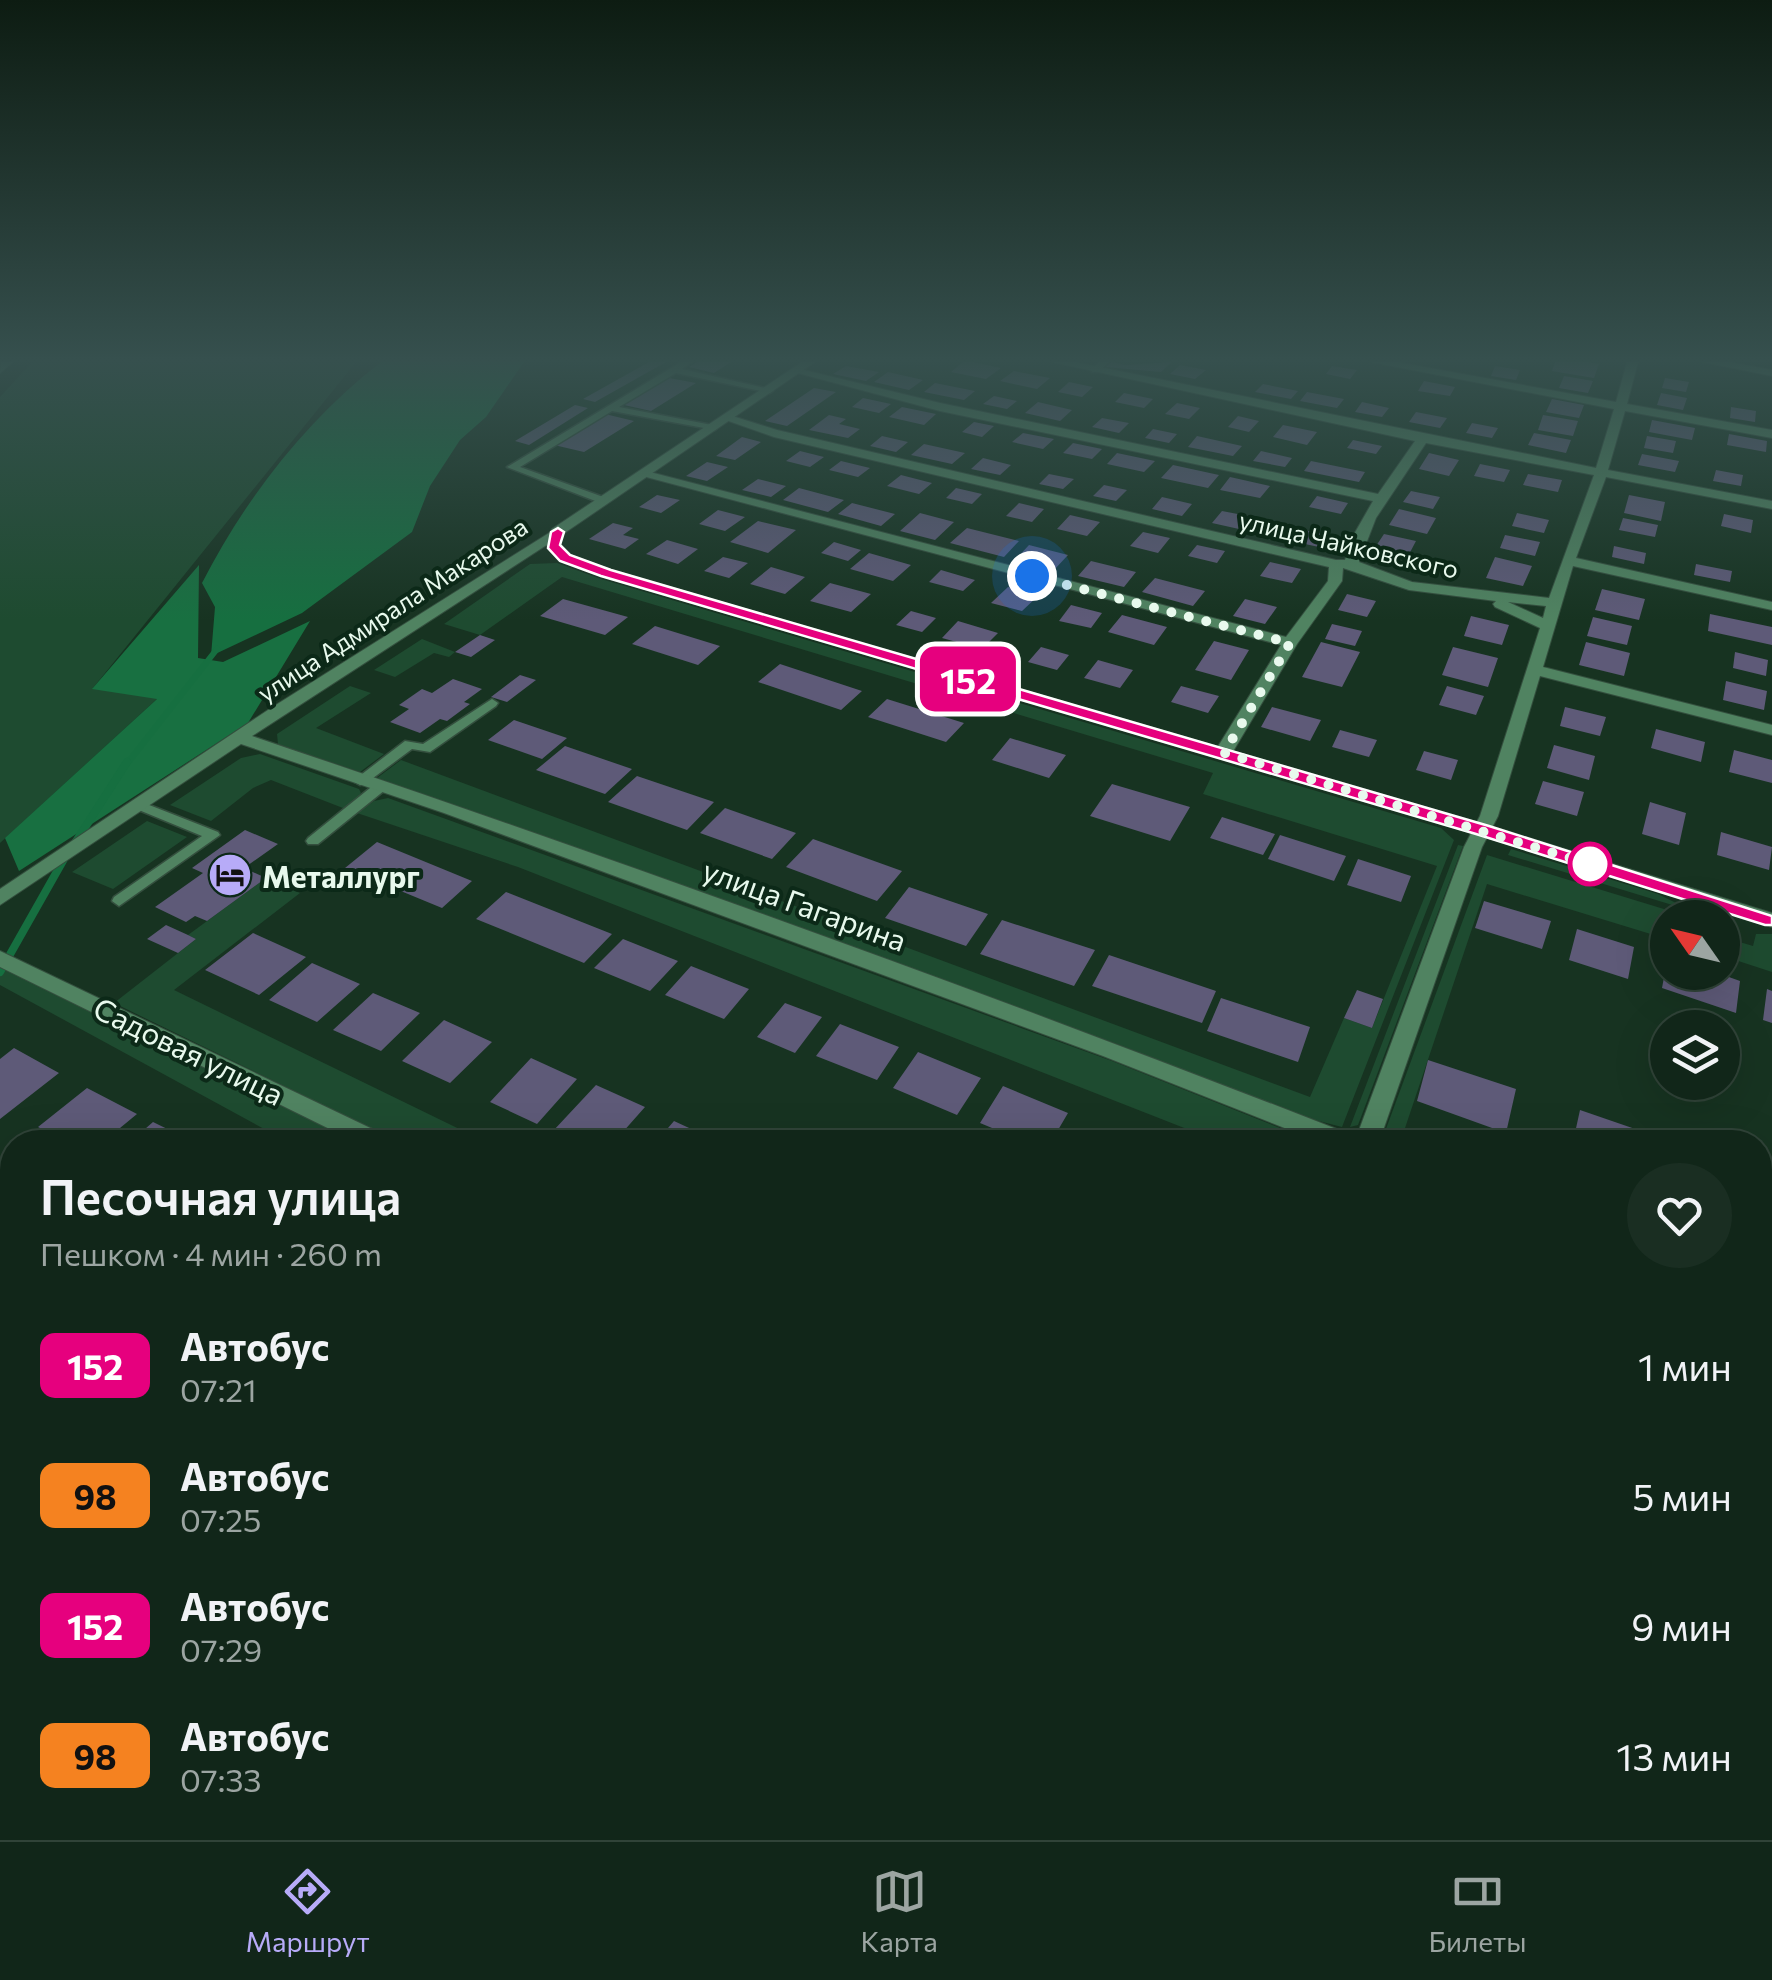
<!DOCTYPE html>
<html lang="ru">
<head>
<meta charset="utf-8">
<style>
  :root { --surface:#112619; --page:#1a2e22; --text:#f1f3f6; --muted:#9ca5a2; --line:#304338; --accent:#b7abf8 }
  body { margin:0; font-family:Commissioner,sans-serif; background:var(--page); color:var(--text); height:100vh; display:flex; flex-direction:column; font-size:38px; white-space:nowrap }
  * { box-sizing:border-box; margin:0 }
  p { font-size:32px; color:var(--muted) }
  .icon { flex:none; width:55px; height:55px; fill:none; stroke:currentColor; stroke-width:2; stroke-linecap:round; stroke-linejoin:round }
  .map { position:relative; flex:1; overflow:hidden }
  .drawer { position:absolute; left:0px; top:1130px; width:1772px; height:710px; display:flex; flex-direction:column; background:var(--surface); border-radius:40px 40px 0 0; box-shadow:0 10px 40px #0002,0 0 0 2px var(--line) }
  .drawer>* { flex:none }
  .badge { padding:0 20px; border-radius:15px; font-size:35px; line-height:65px }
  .needle { width:65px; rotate:304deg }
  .controls { position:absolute; left:1650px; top:900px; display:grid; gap:20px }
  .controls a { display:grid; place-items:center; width:90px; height:90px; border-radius:50%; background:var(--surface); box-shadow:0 10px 40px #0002,0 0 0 2px var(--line); font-size:50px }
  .you { position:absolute; width:50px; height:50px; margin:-25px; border:8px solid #fff; border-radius:50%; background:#1a73e8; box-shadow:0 0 0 15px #1a73e833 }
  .map>.badge { position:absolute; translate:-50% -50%; box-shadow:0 0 0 5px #fff }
  .round { display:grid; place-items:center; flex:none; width:105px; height:105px; border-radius:52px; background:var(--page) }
  .head { display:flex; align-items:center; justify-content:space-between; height:170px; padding:0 40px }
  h1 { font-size:48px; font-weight:600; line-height:75px }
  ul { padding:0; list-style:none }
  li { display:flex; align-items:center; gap:30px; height:130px; padding:0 40px }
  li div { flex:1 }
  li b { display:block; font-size:38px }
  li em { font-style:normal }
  li .badge { min-width:110px; font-weight:700; text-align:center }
  .menu { display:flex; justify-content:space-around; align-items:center; height:140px; border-top:2px solid var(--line); background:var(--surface); font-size:28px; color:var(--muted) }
  .menu a { display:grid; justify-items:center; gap:5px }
  .menu .selected { color:var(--accent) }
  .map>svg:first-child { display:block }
  .green { fill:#1e4b30 }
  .forest { fill:#187041 }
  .water { fill:#166f40 }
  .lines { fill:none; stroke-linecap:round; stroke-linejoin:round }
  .stream-far1 { stroke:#166f40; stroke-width:6 }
  .stream { stroke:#166f40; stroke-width:8 }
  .building { fill:#5e5a78 }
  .service-casing { stroke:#344f3e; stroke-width:3 }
  .minor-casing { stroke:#344f3e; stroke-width:2 }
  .tertiary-casing { stroke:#344f3e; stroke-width:2 }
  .service { fill:#508361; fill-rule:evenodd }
  .minor { fill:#508361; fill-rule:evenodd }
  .tertiary { fill:#508361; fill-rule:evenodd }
  .line { fill:#e6007e; stroke:#fff; stroke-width:2.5 }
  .walk { stroke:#e8f9ed; stroke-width:10; stroke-dasharray:0 18 }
  .stop-dot { fill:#fff; stroke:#e6007e; stroke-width:5 }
  .labels { text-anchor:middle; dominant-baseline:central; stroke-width:8; stroke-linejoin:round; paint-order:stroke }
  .far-street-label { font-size:25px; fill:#e8f9ed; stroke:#0c2918 }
  .poi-label { font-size:30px; font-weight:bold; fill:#e8f9ed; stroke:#0c2918; text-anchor:start }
  .street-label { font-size:30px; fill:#e8f9ed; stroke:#0c2918 }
</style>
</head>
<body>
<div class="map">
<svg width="1772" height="1840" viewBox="0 0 1772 1840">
  <rect width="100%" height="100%" fill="#173321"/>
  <!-- green -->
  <path class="green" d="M32,362H356L93,688L158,698L0,843V397Z
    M557,563L601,579L1441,828L1454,840L1342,1127L1307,1118L1117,1044L377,778L401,760L1310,1097L1344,1018L1372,1028L1437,866L1203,794L1213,773L562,577L480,635L444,624L530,564Z
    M422,639L455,652L449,657L434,653L395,677L374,670Z
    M350,686L371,693L316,728L384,754L360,772L278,744L277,734Z
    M260,754L359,789L361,793L348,810L271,780L253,788L211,821L170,805L241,758Z
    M388,798L1112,1061L1315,1142H1220L518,867L357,813L374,801Z
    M147,821L187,837L113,889L72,872Z
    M1458,845L1463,846L1358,1125L1350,1127Z
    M1511,849L1658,894L1692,911L1508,855Z
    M1487,855L1690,917L1668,918L1667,939L1487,884L1404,1131L1432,1142H1387L1383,1137Z
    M266,878L300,893L174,990L486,1142H399L114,1003L196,939L188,935Z
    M1756,934H1772V972L1723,956V937L1753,946Z
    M0,966L355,1142H288L0,985Z
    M1760,1749L1772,1755V1834L1760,1828Z
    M791,1828H1070L1065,1840H785Z
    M1565,1828H1701L1726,1840H1589Z"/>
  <!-- forest -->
  <path class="forest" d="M199,565L198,658L223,662L310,621L248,723L19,871L5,838L157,699L92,689Z"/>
  <!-- water -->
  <path class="water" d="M381,362H524L486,417L460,440L430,486L412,532L302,613L211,656L215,607L202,583C245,499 306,420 381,362Z"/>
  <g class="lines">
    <!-- stream-far1 -->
    <path class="stream-far1" d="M126,765L217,649"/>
    <!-- stream -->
    <path class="stream" d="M75,843L127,762
      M0,972L64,859"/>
  </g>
  <!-- building -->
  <path class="building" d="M649,362H666L595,402L583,399Z
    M697,362H731L714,373L689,367Z
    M963,362H973L1001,368L986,379L951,372Z
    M1112,362L1125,365L1171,362L1161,372L1105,367Z
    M1555,362H1588L1599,364L1594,378L1552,371Z
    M1180,365L1206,370L1195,379L1170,374Z
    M846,366L879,372L866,381L833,374Z
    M1332,366L1357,370L1350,379L1326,374Z
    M1495,366L1520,370L1516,380L1491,376Z
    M1014,371L1050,378L1037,389L1000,381Z
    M888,372L923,380L909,390L874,382Z
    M1564,376L1593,381L1588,393L1559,388Z
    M669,378L696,383L651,411L624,405Z
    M1665,378L1689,382L1686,392L1662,388Z
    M1424,381L1455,387L1450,396L1418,391Z
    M1069,382L1093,387L1082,397L1058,392Z
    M935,383L975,391L964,400L924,392Z
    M1263,384L1298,391L1291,399L1255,392Z
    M814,388L836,392L787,426L765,421Z
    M1307,392L1344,399L1337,408L1300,401Z
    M1124,393L1153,399L1144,408L1115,402Z
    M1661,393L1687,398L1683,410L1657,405Z
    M994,396L1017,401L1007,409L983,404Z
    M863,398L891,404L879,413L852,407Z
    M1552,399L1584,405L1579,418L1546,412Z
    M1038,402L1072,410L1060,421L1025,413Z
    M1362,402L1389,408L1382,417L1355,412Z
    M1177,403L1200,408L1189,419L1165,414Z
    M575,405L588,408L529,445L515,441Z
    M902,407L936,414L924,425L889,417Z
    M1731,407L1756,411L1755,422L1730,418Z
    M1416,412L1447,418L1440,428L1409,422Z
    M605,414L634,421L584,452L554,445Z
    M829,415L846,419L839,424L860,429L848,438L809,430Z
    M1543,415L1578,421L1573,436L1538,430Z
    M1238,416L1259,421L1249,432L1228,427Z
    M1102,418L1129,423L1119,433L1092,427Z
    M1652,420L1695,428L1692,440L1649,432Z
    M974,422L994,426L982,437L962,432Z
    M1472,423L1498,428L1492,438L1466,433Z
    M1283,425L1317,432L1307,445L1273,437Z
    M1153,429L1177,434L1169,443L1145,438Z
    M1023,433L1054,439L1043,449L1012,442Z
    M1534,433L1571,440L1566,453L1528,445Z
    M1729,434L1767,441L1766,452L1727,445Z
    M882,436L908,442L896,452L870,446Z
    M1197,436L1242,446L1233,456L1188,447Z
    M1647,436L1676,441L1673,453L1644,448Z
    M742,437L761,442L735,460L716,456Z
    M1353,440L1382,446L1376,454L1347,448Z
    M1073,443L1102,449L1092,459L1063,453Z
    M924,444L965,453L952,464L911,455Z
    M800,451L824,457L810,467L786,461Z
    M1261,451L1292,458L1285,467L1253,461Z
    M1117,453L1155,461L1144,472L1107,464Z
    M1429,453L1459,460L1449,476L1419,469Z
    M1642,454L1679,461L1675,472L1638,465Z
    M983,458L1011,465L1000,475L971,469Z
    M841,461L870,468L858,477L829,470Z
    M1311,461L1365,472L1359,482L1304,471Z
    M707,462L728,467L707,481L686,476Z
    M1480,464L1510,470L1504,482L1474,476Z
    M1173,465L1219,475L1208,488L1161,478Z
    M1716,470L1743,475L1741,486L1713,481Z
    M1049,474L1074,479L1063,489L1039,484Z
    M1528,474L1562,480L1558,492L1523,485Z
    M901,475L932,483L919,494L887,486Z
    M1230,477L1270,486L1260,498L1220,490Z
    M758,479L786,486L771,497L742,490Z
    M1104,485L1127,490L1116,501L1093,496Z
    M799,488L844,500L828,512L783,500Z
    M956,488L982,494L972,504L946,498Z
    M1411,491L1440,497L1433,509L1403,502Z
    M657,495L680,500L661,513L639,507Z
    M1629,495L1665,502L1661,521L1624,513Z
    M1317,496L1348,503L1341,514L1309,507Z
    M1162,497L1192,504L1182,516L1152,509Z
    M852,503L895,514L881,526L838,514Z
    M1019,503L1044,509L1032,522L1006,516Z
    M1399,509L1436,518L1427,534L1389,525Z
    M718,510L745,517L725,531L699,524Z
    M1222,511L1248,516L1239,529L1212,523Z
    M920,513L954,522L935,540L900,531Z
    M1517,513L1549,520L1544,533L1512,526Z
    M1724,514L1753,520L1751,533L1721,526Z
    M1070,515L1100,522L1087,536L1057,529Z
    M1623,518L1658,525L1655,537L1619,530Z
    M758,521L796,530L768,553L730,542Z
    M613,523L633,528L623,535L639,539L625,549L589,539Z
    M1286,526L1327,535L1319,547L1277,538Z
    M967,528L1019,541L1004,557L950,543Z
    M1143,532L1170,538L1158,553L1130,546Z
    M1384,534L1416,541L1406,560L1372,552Z
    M1505,535L1540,542L1535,556L1500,548Z
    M667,540L698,549L678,564L646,554Z
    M834,542L861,550L848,561L821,553Z
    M1029,545L1068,555L1054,570L1015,560Z
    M1197,545L1225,551L1217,563L1188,556Z
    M1614,546L1646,553L1644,564L1612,557Z
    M869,553L911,565L893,581L850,569Z
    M723,557L748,563L729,578L704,571Z
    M1495,557L1532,566L1523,586L1486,578Z
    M1091,561L1136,572L1124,587L1078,576Z
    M1270,562L1301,569L1292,583L1260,576Z
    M1696,564L1732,571L1730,582L1694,575Z
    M771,567L805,577L785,594L750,584Z
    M941,570L975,580L963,591L929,582Z
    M1155,578L1205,591L1193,606L1142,592Z
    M830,583L871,594L851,612L810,601Z
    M1008,587L1038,596L1022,611L991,603Z
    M1602,589L1645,599L1639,620L1595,610Z
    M1347,594L1376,601L1367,617L1338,610Z
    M563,599L628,617L605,635L540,616Z
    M1245,599L1277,607L1265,624L1233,616Z
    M1071,605L1102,613L1091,628L1059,621Z
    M911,611L936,618L922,632L896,625Z
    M1710,614L1772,627V645L1708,631Z
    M1122,615L1167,627L1154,645L1108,632Z
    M1471,616L1509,625L1502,645L1464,636Z
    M1593,617L1632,626L1627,645L1587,636Z
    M958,621L998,633L982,649L942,638Z
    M1332,624L1362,631L1355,646L1325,639Z
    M655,626L720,646L698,665L632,644Z
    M480,635L495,640L471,657L455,652Z
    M1214,641L1249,650L1231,680L1195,670Z
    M1321,642L1360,652L1342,687L1302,677Z
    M1586,642L1630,653L1624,676L1579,665Z
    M1041,647L1069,655L1057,670L1028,662Z
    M1453,647L1498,658L1488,687L1442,675Z
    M1735,652L1768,660L1766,676L1733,668Z
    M1098,660L1133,670L1120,688L1084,678Z
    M780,664L862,691L841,710L758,682Z
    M520,675L536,680L507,702L491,697Z
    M453,679L482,689L464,702L470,704L447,721L440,719L420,733L390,722L409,709L399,705L422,689L432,693Z
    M1726,681L1767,691L1764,710L1723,700Z
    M1181,686L1219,696L1208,713L1171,702Z
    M1447,686L1484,696L1476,715L1439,705Z
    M887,699L964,723L946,742L868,717Z
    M1272,707L1321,720L1310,741L1261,727Z
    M1565,707L1606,717L1600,736L1560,726Z
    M514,720L567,738L542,759L488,740Z
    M1656,729L1705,742L1701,762L1651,748Z
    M1340,730L1377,740L1369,757L1332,747Z
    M1010,738L1066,755L1049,778L992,760Z
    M1554,745L1595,756L1589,780L1547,768Z
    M565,746L632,769L605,794L536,770Z
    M1734,750L1772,760V783L1729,772Z
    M1424,751L1458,760L1451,780L1416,770Z
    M637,776L714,802L687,830L608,802Z
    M1543,781L1584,792L1577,816L1535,804Z
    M1112,784L1190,807L1170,841L1090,816Z
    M1650,802L1686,813L1679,845L1642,834Z
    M725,808L796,833L772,859L700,833Z
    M1222,817L1275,834L1263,855L1210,838Z
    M245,830L278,844L244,868L266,878L207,921L195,916L186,922L155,907L203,873L192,868Z
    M1721,832L1772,847L1769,870L1717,855Z
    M1280,835L1346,856L1334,881L1268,859Z
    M813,839L902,871L877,901L786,867Z
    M377,842L472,881L442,908L345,868Z
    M1358,859L1411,876L1401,902L1347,885Z
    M909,887L947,900L988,914L966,946L885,918Z
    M506,892L612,934L584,963L476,919Z
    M1484,901L1551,921L1542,949L1475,928Z
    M1002,920L1095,950L1074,986L980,954Z
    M166,925L188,935L196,939L178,953L147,939Z
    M1577,929L1634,947L1628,979L1569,960Z
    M253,933L306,957L259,995L205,970Z
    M623,939L678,961L650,991L594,968Z
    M1109,955L1216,991L1202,1023L1092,986Z
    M312,963L360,984L317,1022L269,1000Z
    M691,966L749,989L724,1019L665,995Z
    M1665,972H1715L1740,981L1736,1013L1662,988Z
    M1767,989L1772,991V1023L1763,1020Z
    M1357,990L1383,999L1372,1028L1344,1018Z
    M373,993L420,1013L381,1051L333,1030Z
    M1221,998L1310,1027L1298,1062L1207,1031Z
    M785,1003L822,1017L795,1053L757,1037Z
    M444,1020L492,1042L450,1083L402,1061Z
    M840,1024L899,1047L877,1080L816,1056Z
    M14,1048L59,1073L0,1119V1059Z
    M918,1052L981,1078L957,1115L893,1088Z
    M531,1058L577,1079L537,1124L490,1102Z
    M1428,1060L1516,1089L1506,1133L1417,1101Z
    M596,1085L645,1107L614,1142H576L553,1131Z
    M1003,1086L1068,1113L1051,1142H1026L980,1123Z
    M87,1088L137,1114L103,1142H67L38,1127Z
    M1580,1110L1673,1142H1573Z
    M674,1121L715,1140L656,1142Z
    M153,1122L194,1142H130Z
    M1096,1129L1130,1142H1089Z
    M1760,1175L1772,1179V1232L1760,1228Z
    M0,1249L12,1256V1279L0,1290Z
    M1769,1402L1772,1403V1463L1765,1460Z
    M1760,1612L1772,1617V1713L1760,1708Z
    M12,1751V1782L0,1772V1765Z
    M247,1828H297L313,1840H237Z
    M835,1828H943L937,1840H829Z
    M1230,1828H1432L1430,1840H1227Z"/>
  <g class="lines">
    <!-- service casing -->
    <g class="service-casing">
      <path id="service" d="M681,362H692L682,369L774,390L770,393L676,373L619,407L712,425L717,428L715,430L612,411L520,467L606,498V502H598L507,467Z
        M1099,362H1109L1098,372H1092V368Z
        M492,699L498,703L496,706L430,752L412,749L365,784L360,785L353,781L405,741L423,744Z
        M380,783L385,784L387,787L385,790L318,844H308L306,841L308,838L375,784Z
        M139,801L218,832L220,835L119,906L112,901L114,897L202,836L134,808L132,805Z
        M759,1828H786L781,1840H753Z
        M1497,1828H1523L1521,1840H1495Z"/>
    </g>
    <!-- minor casing -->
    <g class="minor-casing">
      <path id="minor" d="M13,362L0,373L1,362Z
        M1052,362H1075L1596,468L1614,409L1371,362H1397L1616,402L1627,362H1638L1627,404L1772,430V438L1625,411L1608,470L1772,501V509L1606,477L1576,558L1772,602V610L1573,566L1543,667L1772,725V735L1540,676L1498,816L1482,847L1379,1142H1320L1103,1056L444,813L241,744L0,905V889L271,708L557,528L564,532L562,535L252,736C622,861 989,993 1352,1135L1355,1141L1464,847L1480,816L1540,628L1495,607L1493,604L1496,601L1409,590L1343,568L1342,581L1297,644L1232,753L1223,758L1214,753L1281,645L635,474L646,471L1286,637L1328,581L1329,567L774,437L720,418L726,414L777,430L1336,560H1345L1353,536L1373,501L940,411L790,371L796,368L940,403L1378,494L1415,441ZM1426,443L1594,475L1549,598L1412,582L1359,562L1376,518ZM1508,602L1546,606L1543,618Z
        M1703,362H1730L1772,370V376Z
        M0,951L385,1135L389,1142H356L0,967Z
        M1760,1289L1772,1293V1317L1760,1313Z
        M0,1447L12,1453V1484L0,1479Z
        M1760,1826L1768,1840H1714L1709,1828Z
        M491,1828H538L543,1840H496Z
        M1096,1828H1130L1125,1840H1091Z"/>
    </g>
    <!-- tertiary casing -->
    <g class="tertiary-casing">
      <path id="tertiary" d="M802,362H815L563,534L560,544L570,555L611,570L1490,826L1772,913V927L1476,834L601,576C579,568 561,563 546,545L552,529Z"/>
    </g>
    <!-- service -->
    <use href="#service" class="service"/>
    <!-- minor -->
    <use href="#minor" class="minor"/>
    <!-- tertiary -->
    <use href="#tertiary" class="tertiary"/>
  </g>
  <!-- sky -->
  <linearGradient id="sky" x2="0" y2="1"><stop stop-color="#0d1c12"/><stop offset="0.58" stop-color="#36504e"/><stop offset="1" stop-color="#36504e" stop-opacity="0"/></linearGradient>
  <rect width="1772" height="620" fill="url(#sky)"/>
  <!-- line -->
  <path class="line" d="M558,528L564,532L560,545L570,555L611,570L1489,826L1772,916V925H1765L1476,834L601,576L560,561L548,548L551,532Z"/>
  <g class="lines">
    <!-- walk -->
    <path class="walk" d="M1032,576L1290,643L1224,753L1590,864"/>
  </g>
  <!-- icons -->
  <defs>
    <g id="hotel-disc" transform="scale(2.25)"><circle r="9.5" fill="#b7abf8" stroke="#0c2918"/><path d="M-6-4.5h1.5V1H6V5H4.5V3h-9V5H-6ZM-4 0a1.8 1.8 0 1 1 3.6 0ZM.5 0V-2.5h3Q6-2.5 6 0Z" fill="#111"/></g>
  </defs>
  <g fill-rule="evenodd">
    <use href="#hotel-disc" x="230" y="875"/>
  </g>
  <!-- markers -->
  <circle class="stop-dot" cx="1590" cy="864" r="20"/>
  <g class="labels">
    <!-- far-street labels -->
    <g class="far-street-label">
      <text transform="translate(1349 544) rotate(13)">улица Чайковского</text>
      <text transform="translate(392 609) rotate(-33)">улица Адмирала Макарова</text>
    </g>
    <!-- poi labels -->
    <g class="poi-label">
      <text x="262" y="875">Металлург</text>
    </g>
    <!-- street labels -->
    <g class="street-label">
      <text transform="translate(805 904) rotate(20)">улица Гагарина</text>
      <text transform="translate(189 1050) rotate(26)">Садовая улица</text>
    </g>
  </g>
</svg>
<div class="controls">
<a><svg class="needle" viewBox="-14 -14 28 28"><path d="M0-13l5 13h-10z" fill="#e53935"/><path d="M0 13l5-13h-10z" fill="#9ca5a2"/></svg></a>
<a><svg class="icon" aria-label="layers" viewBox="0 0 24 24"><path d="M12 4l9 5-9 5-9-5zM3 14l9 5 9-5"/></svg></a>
</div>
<div class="you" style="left:1032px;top:576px"></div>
<b class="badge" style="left:968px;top:679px;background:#e6007e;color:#fff">152</b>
<section class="drawer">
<div class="head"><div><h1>Песочная улица</h1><p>Пешком · 4 мин · 260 m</p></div><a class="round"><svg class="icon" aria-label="heart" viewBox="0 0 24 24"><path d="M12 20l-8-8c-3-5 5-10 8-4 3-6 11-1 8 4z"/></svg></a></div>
<ul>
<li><span class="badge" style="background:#e6007e;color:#fff">152</span><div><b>Автобус</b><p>07:21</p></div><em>1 мин</em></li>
<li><span class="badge" style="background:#f58220;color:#111">98</span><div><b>Автобус</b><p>07:25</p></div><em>5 мин</em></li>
<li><span class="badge" style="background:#e6007e;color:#fff">152</span><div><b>Автобус</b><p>07:29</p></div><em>9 мин</em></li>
<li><span class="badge" style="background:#f58220;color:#111">98</span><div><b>Автобус</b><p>07:33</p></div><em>13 мин</em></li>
</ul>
</section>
</div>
<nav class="menu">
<a class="selected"><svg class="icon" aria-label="directions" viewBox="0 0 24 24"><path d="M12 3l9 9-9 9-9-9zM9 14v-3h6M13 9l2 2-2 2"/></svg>Маршрут</a>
<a><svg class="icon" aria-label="map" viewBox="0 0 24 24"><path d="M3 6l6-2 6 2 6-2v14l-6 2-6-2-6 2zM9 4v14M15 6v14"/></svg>Карта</a>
<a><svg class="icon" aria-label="tickets" viewBox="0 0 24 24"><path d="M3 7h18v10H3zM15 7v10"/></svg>Билеты</a>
</nav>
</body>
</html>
